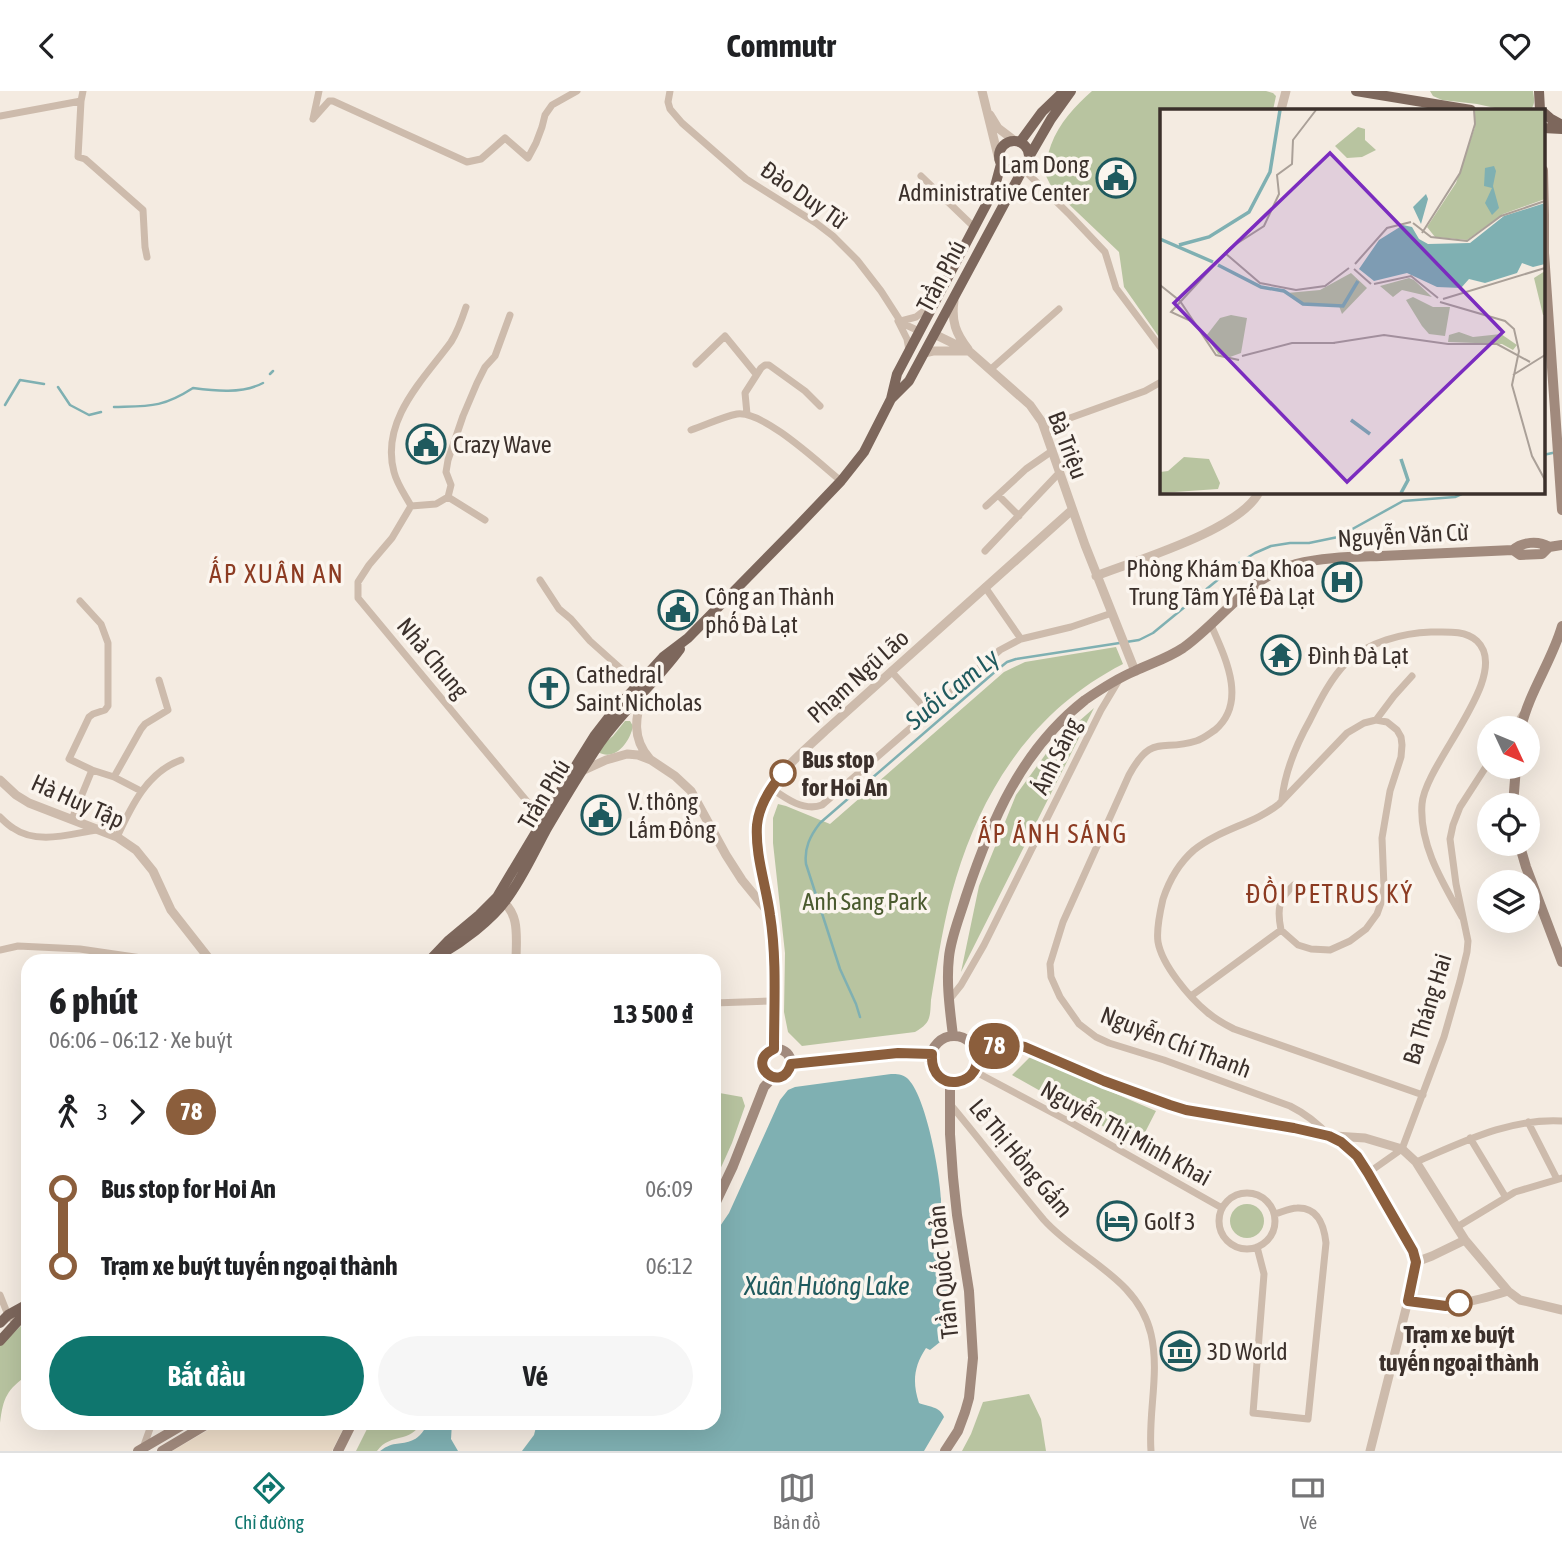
<!DOCTYPE html>
<html lang="vi">
<head>
<meta charset="utf-8">
<style>
  :root { --surface:#fff; --page:#f6f6f6; --text:#202124; --muted:#757577; --line:#e0e0e0; --accent:#0f766e }
  body { margin:0; font-family:"Asap Condensed",sans-serif; background:var(--page); color:var(--text); height:100vh; display:flex; flex-direction:column; font-size:26px; white-space:nowrap }
  * { box-sizing:border-box; margin:0 }
  p { font-size:23px; color:var(--muted) }
  .icon { flex:none; width:38px; height:38px; fill:none; stroke:currentColor; stroke-width:2; stroke-linecap:round; stroke-linejoin:round }
  .map { position:relative; flex:1; overflow:hidden }
  .panel { position:absolute; left:21px; top:863px; width:700px; height:476px; display:flex; flex-direction:column; background:var(--surface); border-radius:21px; box-shadow:0 7px 28px #0002 }
  .panel>* { flex:none }
  .badge { padding:0 14px; border-radius:23px; font-size:24px; line-height:46px }
  .needle { width:46px; rotate:134deg }
  .fabs { position:absolute; left:1477px; top:625px; display:grid; gap:14px }
  .fabs a { display:grid; place-items:center; width:63px; height:63px; border-radius:50%; background:var(--surface); box-shadow:0 7px 28px #0002; font-size:35px }
  .map>.badge { position:absolute; translate:-50% -50%; box-shadow:0 0 0 4px #fff }
  .legs { display:flex; align-items:center; gap:10px; height:77px; padding:0 28px; font-size:23px }
  .legs p { margin-inline-start:auto }
  .head { display:flex; align-items:center; justify-content:space-between; height:119px; padding:0 28px }
  h1 { font-size:38px; font-weight:700; line-height:52px }
  .button { display:flex; gap:14px; margin-top:auto; padding:14px 28px }
  .button a { flex:1; height:80px; border-radius:42px; background:var(--accent); color:#fff; font-size:28px; font-weight:700; line-height:80px; text-align:center }
  .button a+a { background:var(--page); color:var(--text) }
  ul { padding:0 28px; list-style:none }
  li { display:flex; align-items:center; gap:24px; height:77px; font-size:26px }
  li i { display:grid; place-items:center; width:10px; height:100%; margin:0 9px; background:currentColor }
  li i::after { content:''; width:18px; height:18px; margin:-9px; border:5px solid; border-radius:50%; background:var(--surface) }
  li p { margin-inline-start:auto }
  li:first-child i { background:linear-gradient(#0000 50%,currentColor 0) }
  li:last-child i { background:linear-gradient(currentColor 50%,#0000 0) }
  header { display:flex; justify-content:space-between; align-items:center; height:91px; padding:0 28px; background:var(--surface); font-size:32px; font-weight:700 }
  .menu { display:flex; justify-content:space-around; align-items:center; height:98px; border-top:2px solid var(--line); background:var(--surface); font-size:19px; color:var(--muted) }
  .menu a { display:grid; justify-items:center; gap:4px }
  .menu .active { color:var(--accent) }
  .map>svg:first-child { display:block }
  .green { fill:#b8c4a0 }
  .plaza { fill:#ecdcc8 }
  .water { fill:#7fb0b2 }
  .lines { fill:none; stroke-linecap:round; stroke-linejoin:round }
  .stream { stroke:#7fb0b2; stroke-width:2.5 }
  .minor { stroke:#cdbbac; stroke-width:7 }
  .tertiary { stroke:#cdbbac; stroke-width:9 }
  .secondary { stroke:#a18a7d; stroke-width:10 }
  .primary { stroke:#7d675c; stroke-width:10 }
  .line-1-casing { stroke:#fff; stroke-width:16 }
  .line-1 { stroke:#8b5e3c; stroke-width:10 }
  .stop-1-dot { fill:#fff; stroke:#8b5e3c; stroke-width:3.5 }
  .labels { text-anchor:middle; dominant-baseline:central; stroke-width:7; stroke-linejoin:round; paint-order:stroke }
  .poi-label { font-size:24px; fill:#3b302b; stroke:#fbf5ee; text-anchor:start }
  .street-label { font-size:24px; fill:#3b302b; stroke:#fbf5ee }
  .stop-label { font-size:24px; font-weight:bold; fill:#3b302b; stroke:#fbf5ee; text-anchor:start }
  .park-label { font-size:24px; fill:#4a5a2e; stroke:#fbf5ee }
  .neighbourhood-label { font-size:26px; letter-spacing:2px; fill:#8c3b22; stroke:#fbf5ee }
  .water-label { font-size:26px; font-style:italic; fill:#1f5a5e; stroke:#fbf5ee }
  .inset-river { fill:none; stroke:#7fb0b2; stroke-width:3.5 }
  .inset-road { fill:none; stroke:#aaa098; stroke-width:2 }
  .view { fill:#7b2cbf; fill-opacity:0.15; stroke:#7b2cbf; stroke-width:3.5 }
  .inset-edge { fill:none; stroke:#3b302b; stroke-width:3.5 }
</style>
</head>
<body>
<header><svg class="icon" aria-label="back" viewBox="0 0 24 24"><path d="M15 5l-7 7 7 7"/></svg>Commutr<svg class="icon" aria-label="heart" viewBox="0 0 24 24"><path d="M12 20l-8-8c-3-5 5-10 8-4 3-6 11-1 8 4z"/></svg></header>
<div class="map">
<svg width="1562" height="1360" viewBox="0 0 1562 1360">
  <rect width="100%" height="100%" fill="#f4ebe1"/>
  <!-- green -->
  <path class="green" d="M1092,0H1266L1273,2L1276,5L1273,19H1161V249L1124,196L1119,161L1057,102L1050,93L1044,81C1046,72 1048,62 1051,54C1059,32 1075,15 1092,0Z
    M1430,0H1533C1534,7 1536,14 1530,19H1504L1477,13L1442,9L1433,5Z
    M1116,556L1123,573C1035,618 984,695 956,787C944,826 938,868 931,909C930,926 931,932 915,941L802,955L788,941L784,921L785,862L773,752V727L778,713L786,715L830,733L1004,581L1025,571Z
    M1094,617L961,881L979,795L1016,704L1053,653Z
    M625,630H630L633,635C630,651 615,671 598,661L599,657L613,645Z
    M1030,966L1156,1020L1138,1055L1012,984Z
    M714,1001L742,1006L745,1015L732,1052L714,1092Z
    M1230 1130a17 17 0 1 1 34 0a17 17 0 1 1-34 0Z
    M28,1228V1284C7,1298 3,1307 0,1332V1255Z
    M1029,1303L1041,1328L1046,1360H962L971,1343L983,1311Z
    M370,1332H423C417,1338 412,1344 403,1346C392,1349 384,1350 377,1360H356Z"/>
  <!-- plaza -->
  <path class="plaza" d="M220,1332H346L332,1360H172Z"/>
  <!-- water -->
  <path class="water" d="M891,983C897,983 902,983 907,987C926,1004 940,1083 941,1108C941,1125 938,1141 934,1157L935,1161L945,1177L950,1193V1243L930,1259L926,1257C914,1275 912,1291 919,1312C928,1316 940,1315 944,1326L924,1360H522L534,1344L537,1332H714V1144L729,1122L780,1009L788,999L795,996Z
    M428,1332H452L451,1348L458,1360H380C395,1349 400,1355 413,1349C420,1346 425,1338 428,1332Z"/>
  <g class="lines">
    <!-- stream -->
    <path class="stream" d="M270,283L273,280
      M58,296L70,314L89,324L101,321
      M5,314L20,289L44,293
      M114,316C149,315 162,317 193,297C215,300 242,303 263,292
      M1543,364L1557,361
      M860,926L856,913L840,878L806,773C804,757 810,745 820,732L997,579L1007,571L1016,568L1139,549L1153,542L1237,473L1255,462L1271,455L1290,452H1309L1338,446L1403,410L1455,406L1466,401"/>
    <!-- minor -->
    <path class="minor" d="M83,0L81,10L78,66L85,68L143,119L145,156L147,166
      M670,0L668,11L670,18L682,32L746,88L816,132L833,145L857,169L881,200L899,228L906,234L919,240
      M0,25L81,10
      M313,28L329,10H333L467,71L481,68L505,47L528,67L536,52L542,36L545,24L552,14L577,0
      M313,28L319,0
      M1023,78L1070,124L1105,161L1116,197L1161,257
      M921,85L974,136
      M898,230L907,248L909,259
      M901,230L916,226L930,215
      M696,273L725,245L756,283
      M991,278L1059,218
      M747,323L745,302L761,277L765,274H769L805,300L820,315
      M1046,338L1070,327L1145,300L1161,291
      M691,339C706,334 722,326 737,323C763,319 820,373 841,390
      M998,404L1019,425
      M448,406L485,429
      M411,415L392,447L369,474L358,491V507L545,732
      M411,415L436,413L448,406L451,394L446,381L448,369L463,325L477,292L485,276L495,265L510,224
      M411,415C405,404 397,393 394,381C380,329 424,288 451,251C458,240 462,228 466,216
      M986,415L1026,378L1052,360
      M985,460L1059,382
      M540,489L559,518L571,528L590,550L638,593
      M985,496L1021,548
      M80,510L101,533L108,552V615L105,619L93,623L89,626L69,668L92,679L114,686L141,638L145,633L168,619L159,589
      M1211,534C1225,566 1248,611 1215,639C1209,643 1203,648 1196,650C1161,661 1152,642 1129,684L1063,831L1050,873L1051,886L1060,906L1079,933L1096,946L1109,952L1164,969L1290,1015C1306,1023 1317,1031 1329,1045
      M891,580L929,622
      M1376,629L1394,605L1412,585
      M1514,637L1522,624
      M114,686L141,700
      M771,697C785,707 804,721 822,714L1000,559L1021,548L1071,536L1112,522
      M1282,708C1285,680 1296,654 1310,629C1320,609 1331,587 1347,571C1368,551 1403,542 1431,541C1446,541 1465,539 1477,550C1513,584 1425,672 1422,713C1419,754 1443,792 1462,826
      M0,726C4,730 8,734 13,737C37,754 70,743 96,739
      M72,728L92,679
      M117,746C131,716 147,681 181,669
      M1281,839C1277,819 1278,808 1294,794
      M0,859L18,855L80,858L162,870
      M1191,905L1281,839L1298,854L1311,858L1330,859L1350,850L1366,838L1377,823L1382,809L1384,796L1382,747L1390,700L1401,666L1402,654L1401,646L1397,639L1387,631L1376,629L1364,632L1347,642L1279,713C1254,733 1220,738 1194,759C1179,772 1169,790 1163,808C1160,821 1156,838 1158,851C1162,874 1189,906 1207,921C1215,928 1224,933 1234,938L1423,1004
      M949,909L961,894L984,854L1101,619L1119,589
      M714,912L773,910
      M974,980L1068,1030L1222,1117
      M950,1013C982,1051 1012,1091 1044,1129C1079,1168 1138,1187 1151,1243C1160,1282 1148,1321 1151,1360
      M1528,1031L1557,1088
      M1470,1047L1505,1105
      M1416,1071C1463,1051 1509,1027 1562,1030
      M1368,1082L1402,1058L1444,946L1460,890L1467,861L1468,850L1456,793L1450,748L1453,734L1460,716L1489,671
      M1219 1130a28 28 0 1 1 56 0a28 28 0 1 1-56 0Z
      M1457,1136L1515,1101L1562,1087
      M1257,1156L1264,1183L1253,1322L1308,1328L1326,1152C1324,1134 1318,1116 1297,1117C1290,1117 1282,1121 1275,1123
      M0,1204L8,1224L17,1233
      M143,1357L152,1332"/>
    <!-- tertiary -->
    <path class="tertiary" d="M982,0L999,69
      M1281,19L1286,0
      M990,24L998,37L1015,50
      M954,210C951,230 956,243 968,258
      M934,243L969,260L1030,314L1042,331L1085,454L1135,580
      M924,262L933,260H967
      M1096,485C1137,469 1240,439 1259,401
      M643,602C635,627 632,647 649,667
      M582,680L606,669L627,663L638,664L651,669L675,685L691,700L726,764L742,789L769,822
      M0,689L16,704L29,712L117,746L136,759L153,780L171,819L211,870
      M499,808C521,821 516,848 516,870
      M975,957L1008,952L1025,956L1142,1005L1186,1019C1223,1025 1323,1034 1348,1056C1367,1072 1377,1098 1390,1119C1402,1139 1417,1158 1415,1182L1370,1360
      M774,958C774,926 776,893 774,861C773,849 772,836 770,824C765,786 748,745 765,708C777,681 804,660 825,640L1072,419
      M1335,1045L1365,1047L1402,1058L1416,1071L1465,1149L1508,1200L1520,1209L1562,1219
      M1416,1171L1432,1165L1465,1149
      M1408,1210C1448,1217 1470,1212 1508,1200"/>
    <!-- secondary -->
    <path class="secondary" d="M1543,79L1544,124V162L1562,419
      M1513,459C1522,451 1538,449 1549,456
      M1521,637C1529,601 1552,570 1562,535
      M1513,714L1516,676
      M1519,752L1526,776L1562,871
      M953,945C950,919 946,893 949,866C951,846 960,825 966,805C991,730 1021,659 1085,609C1101,598 1118,587 1135,580C1152,572 1168,567 1183,557C1222,529 1248,486 1296,473C1323,466 1353,466 1381,465C1425,463 1469,461 1513,459L1520,464L1542,463L1549,456L1562,454
      M931 968a23 23 0 1 1 46 0a23 23 0 1 1-46 0Z
      M763 972a14 14 0 1 1 28 0a14 14 0 1 1-28 0Z
      M791,973L898,962L932,963
      M714,1115L733,1075L764,996L773,986
      M138,1360L186,1332
      M162,1360L209,1332
      M338,1360L352,1332
      M945,1360L958,1340L965,1321L969,1307L973,1267L969,1200L957,1124L953,1086L950,1043V991"/>
    <!-- primary -->
    <path class="primary" d="M1356,0L1471,19
      M1539,0L1540,19
      M1543,21L1551,28L1562,34
      M1543,37L1562,38
      M999 65a15 15 0 1 1 30 0a15 15 0 1 1-30 0Z
      M1020,51L1042,21L1064,0
      M1029,66L1051,28L1071,0
      M891,308L909,290L1023,78
      M440,864C462,851 491,830 506,809C522,788 533,763 546,739C563,710 581,680 600,652C624,618 656,591 680,558
      M429,870L449,849L479,824L497,806L575,676L595,644L612,622L663,566L688,547L798,435L841,390L864,361L891,308L897,283L994,99L1001,73
      M0,1232L8,1224L28,1213
      M0,1250L28,1219"/>
  </g>
  <g class="lines">
    <!-- line-1 casing -->
    <g class="line-1-casing">
      <path id="line-1" d="M783,682C771,696 759,714 757,734C755,764 766,794 770,824C777,868 774,914 774,958C743,972 782,1005 791,973L898,962L932,963C929,1006 989,996 975,957L1008,953L1025,956L1104,990L1170,1014L1186,1019L1294,1037L1329,1045L1341,1051L1357,1065L1368,1082L1413,1160L1416,1171L1408,1210L1446,1215L1459,1212"/>
    </g>
    <!-- line-1 -->
    <use href="#line-1" class="line-1"/>
  </g>
  <!-- icons -->
  <defs>
    <g id="civic-ring" transform="scale(2.0125)"><circle r="9.5" fill="#fbf5ee" stroke="#1f5a5e" stroke-width="1.5"/><path d="M-.6-6.5H3V-4.5H.6V-3L4-1V1h2V6H-6V1h2V-1L-.6-3ZM-1.2 2.5V6h2.4V2.5Z" fill="#1f5a5e"/></g>
    <g id="hospital-ring" transform="scale(2.0125)"><circle r="9.5" fill="#fbf5ee" stroke="#1f5a5e" stroke-width="1.5"/><path d="M-5-5h3v3.5h4V-5h3V5h-3V1.5h-4V5h-3Z" fill="#1f5a5e"/></g>
    <g id="temple-ring" transform="scale(2.0125)"><circle r="9.5" fill="#fbf5ee" stroke="#1f5a5e" stroke-width="1.5"/><path d="M0-6L5-2H3V0L6.5 2.5H4V6H1.5V3h-3V6H-4V2.5H-6.5L-3 0V-2H-5Z" fill="#1f5a5e"/></g>
    <g id="church-ring" transform="scale(2.0125)"><circle r="9.5" fill="#fbf5ee" stroke="#1f5a5e" stroke-width="1.5"/><path d="M-1.2-6h2.4v3.5h3.3v2.4h-3.3V6h-2.4V-.1h-3.3v-2.4h3.3Z" fill="#1f5a5e"/></g>
    <g id="hotel-ring" transform="scale(2.0125)"><circle r="9.5" fill="#fbf5ee" stroke="#1f5a5e" stroke-width="1.5"/><path d="M-6-4.5h1.5V1H6V5H4.5V3h-9V5H-6ZM-4 0a1.8 1.8 0 1 1 3.6 0ZM.5 0V-2.5h3Q6-2.5 6 0Z" fill="#1f5a5e"/></g>
    <g id="museum-ring" transform="scale(2.0125)"><circle r="9.5" fill="#fbf5ee" stroke="#1f5a5e" stroke-width="1.5"/><path d="M0-6L6-3V-2H-6V-3ZM-5-1h2V3h-2ZM-1-1h2V3h-2ZM3-1h2V3H3ZM-6 4H6V6H-6Z" fill="#1f5a5e"/></g>
  </defs>
  <g fill-rule="evenodd">
    <use href="#civic-ring" x="1116" y="87"/>
    <use href="#civic-ring" x="426" y="353"/>
    <use href="#hospital-ring" x="1342" y="491"/>
    <use href="#civic-ring" x="678" y="519"/>
    <use href="#temple-ring" x="1281" y="564"/>
    <use href="#church-ring" x="549" y="597"/>
    <use href="#civic-ring" x="601" y="724"/>
    <use href="#hotel-ring" x="1117" y="1130"/>
    <use href="#museum-ring" x="1180" y="1260"/>
  </g>
  <!-- markers -->
  <g class="stop-1-dot">
    <circle cx="783" cy="682" r="12"/>
    <circle cx="1459" cy="1212" r="12"/>
  </g>
  <g class="labels">
    <!-- poi labels -->
    <g class="poi-label">
      <text x="1089" y="73" text-anchor="end">Lam Dong<tspan x="1089" dy="28">Administrative Center</tspan></text>
      <text x="453" y="353">Crazy Wave</text>
      <text x="1315" y="477" text-anchor="end">Phòng Khám Đa Khoa<tspan x="1315" dy="28">Trung Tâm Y Tế Đà Lạt</tspan></text>
      <text x="705" y="505">Công an Thành<tspan x="705" dy="28">phố Đà Lạt</tspan></text>
      <text x="1308" y="564">Đình Đà Lạt</text>
      <text x="576" y="583">Cathedral<tspan x="576" dy="28">Saint Nicholas</tspan></text>
      <text x="628" y="710">V. thông<tspan x="628" dy="28">Lấm Đồng</tspan></text>
      <text x="1144" y="1130">Golf 3</text>
      <text x="1207" y="1260">3D World</text>
    </g>
    <!-- street labels -->
    <g class="street-label">
      <text transform="translate(804 104) rotate(35)">Đào Duy Từ</text>
      <text transform="translate(941 185) rotate(-62)">Trần Phú</text>
      <text transform="translate(1068 354) rotate(69)">Bà Triệu</text>
      <text transform="translate(1403 444) rotate(-3)">Nguyễn Văn Cừ</text>
      <text transform="translate(433 567) rotate(50)">Nhà Chung</text>
      <text transform="translate(858 585) rotate(-42)">Phạm Ngũ Lão</text>
      <text transform="translate(1056 665) rotate(-64)">Ánh Sáng</text>
      <text transform="translate(544 703) rotate(-59)">Trần Phú</text>
      <text transform="translate(78 710) rotate(24)">Hà Huy Tập</text>
      <text transform="translate(1427 918) rotate(-73)">Ba Tháng Hai</text>
      <text transform="translate(1176 951) rotate(21)">Nguyễn Chí Thanh</text>
      <text transform="translate(1126 1042) rotate(29)">Nguyễn Thị Minh Khai</text>
      <text transform="translate(1021 1067) rotate(50)">Lê Thị Hồng Gấm</text>
      <text transform="translate(943 1181) rotate(-96)">Trần Quốc Toản</text>
    </g>
    <!-- stop labels -->
    <g class="stop-label">
      <text x="802" y="668">Bus stop<tspan x="802" dy="28">for Hoi An</tspan></text>
      <text x="1459" y="1243" text-anchor="middle">Trạm xe buýt<tspan x="1459" dy="28">tuyến ngoại thành</tspan></text>
    </g>
    <!-- park labels -->
    <g class="park-label">
      <text x="865" y="810">Anh Sang Park</text>
    </g>
    <!-- neighbourhood labels -->
    <g class="neighbourhood-label">
      <text x="277" y="483">ẤP XUÂN AN</text>
      <text x="1053" y="743">ẤP ÁNH SÁNG</text>
      <text x="1330" y="803">ĐỒI PETRUS KÝ</text>
    </g>
    <!-- water labels -->
    <g class="water-label">
      <text transform="translate(952 598) rotate(-39)">Suối Cam Ly</text>
      <text x="827" y="1195">Xuân Hương Lake</text>
    </g>
  </g>
  <!-- overview -->
  <g transform="translate(1160 18)">
    <rect width="385" height="385" fill="#f4ebe1"/>
    <path d="M315,1H385V90L343,105L307,131L275,128L267,118L296,74L315,18ZM198,18L205,20V31L216,41L202,48L187,49L175,37ZM385,162V206H383L374,169ZM191,164L207,179L182,205L179,197L142,194L127,184L160,181ZM249,169L254,171L272,188L242,181L233,188L220,177ZM253,188L273,198H290L285,227L269,225L262,217L246,191ZM71,206L87,209L81,244L70,248L58,245L46,227L60,209ZM299,223L313,228L341,225L357,236L353,241L342,235L288,233L289,226ZM24,348L49,350L60,374L58,380L0,384V363L8,362Z" fill="#b8c4a0"/>
    <path d="M325,59L334,57L336,62L333,77L339,99L332,106L325,94L332,79L324,77ZM266,85L268,90L261,115L253,98ZM385,94V155L373,158L362,154L357,164L325,174L309,170L301,179L277,178L247,164L214,172L199,160L219,131L243,116L252,118L259,130L268,135L310,134L344,107Z" fill="#7fb0b2"/>
    <path class="inset-river" d="M0,130L53,153M19,136L49,128L89,103L110,63L120,1M58,156L101,178L124,182L143,195L183,197L198,172M191,311L210,325M241,384L248,371L241,350"/>
    <path class="inset-road" d="M253,114L271,128L307,132L341,107L385,92M262,124L300,64L315,15L314,1M65,144L100,174L136,181L165,177L189,159M195,155L227,119L251,113M194,160L211,175M214,175L251,167L278,189M0,176L20,192L56,246L79,251M283,190L385,159M280,193L345,212L354,220L359,242L352,276L372,347L385,371M33,213L11,203L70,139L104,117L119,85L117,66L132,55L133,31L156,1M173,234L224,226L288,235H337L370,253M82,247L132,234H175M353,266L385,246"/>
    <path class="view" d="M170,44L343,223L187,373L14,194Z"/>
    <rect width="385" height="385" class="inset-edge"/>
  </g>
</svg>
<div class="fabs">
<a><svg class="needle" viewBox="-14 -14 28 28"><path d="M0-13l5 13h-10z" fill="#e53935"/><path d="M0 13l5-13h-10z" fill="#757577"/></svg></a>
<a><svg class="icon" aria-label="locate" viewBox="0 0 24 24"><circle cx="12" cy="12" r="6"/><path d="M12 2v4M12 18v4M2 12h4M18 12h4"/></svg></a>
<a><svg class="icon" aria-label="layers" viewBox="0 0 24 24"><path d="M12 4l9 5-9 5-9-5zM3 14l9 5 9-5"/></svg></a>
</div>
<b class="badge" style="left:994px;top:955px;background:#8b5e3c;color:#fff">78</b>
<section class="panel">
<div class="head"><div><h1>6 phút</h1><p>06:06 – 06:12 · Xe buýt</p></div><b>13 500 ₫</b></div>
<div class="legs"><svg class="icon" aria-label="walk" viewBox="0 0 24 24"><circle cx="13" cy="4" r="2"/><path d="M13 8l-2 6 4 7M11 14l-3 7M7 12l3-4h3l4 4"/></svg>3<svg class="icon" aria-label="forward" viewBox="0 0 24 24"><path d="M9 5l7 7-7 7"/></svg><b class="badge" style="background:#8b5e3c;color:#fff">78</b></div>
<ul>
<li><i style="color:#8b5e3c"></i><b>Bus stop for Hoi An</b><p>06:09</p></li>
<li><i style="color:#8b5e3c"></i><b>Trạm xe buýt tuyến ngoại thành</b><p>06:12</p></li>
</ul>
<div class="button"><a>Bắt đầu</a><a>Vé</a></div>
</section>
</div>
<nav class="menu">
<a class="active"><svg class="icon" aria-label="directions" viewBox="0 0 24 24"><path d="M12 3l9 9-9 9-9-9zM9 14v-3h6M13 9l2 2-2 2"/></svg>Chỉ đường</a>
<a><svg class="icon" aria-label="map" viewBox="0 0 24 24"><path d="M3 6l6-2 6 2 6-2v14l-6 2-6-2-6 2zM9 4v14M15 6v14"/></svg>Bản đồ</a>
<a><svg class="icon" aria-label="tickets" viewBox="0 0 24 24"><path d="M3 7h18v10H3zM15 7v10"/></svg>Vé</a>
</nav>
</body>
</html>
